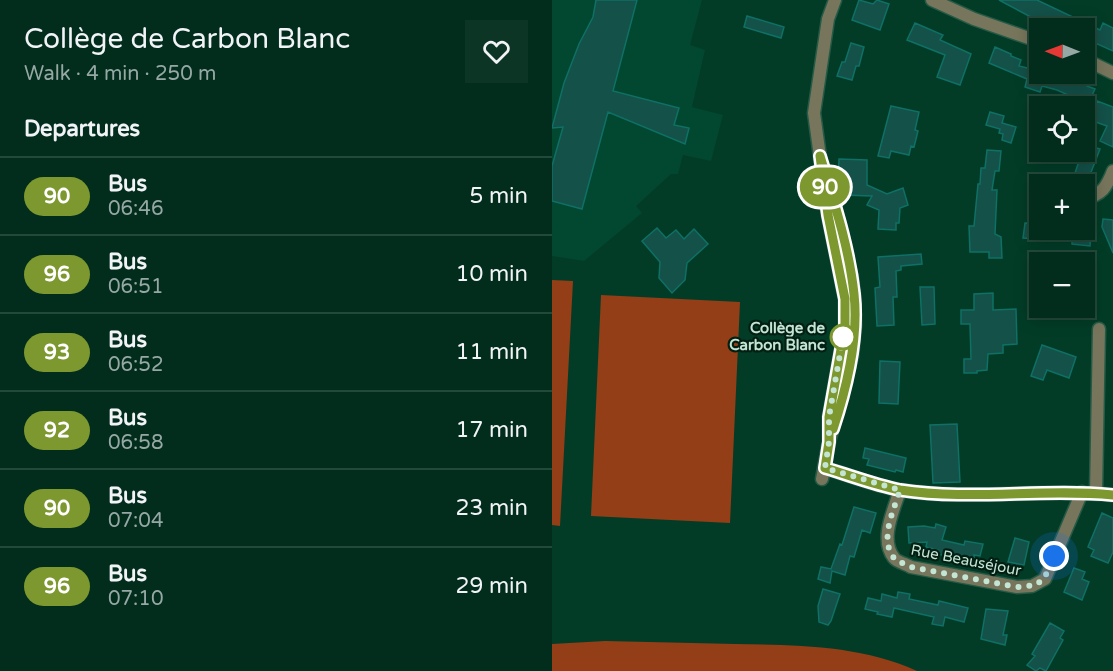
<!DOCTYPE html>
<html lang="en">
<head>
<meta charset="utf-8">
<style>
  :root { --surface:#022d1d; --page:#0c3526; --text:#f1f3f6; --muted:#96a8a4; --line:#23493b }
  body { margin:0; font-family:"Varela Round",sans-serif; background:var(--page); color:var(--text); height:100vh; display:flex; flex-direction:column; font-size:22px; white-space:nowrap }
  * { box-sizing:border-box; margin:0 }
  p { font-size:20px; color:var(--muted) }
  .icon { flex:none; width:33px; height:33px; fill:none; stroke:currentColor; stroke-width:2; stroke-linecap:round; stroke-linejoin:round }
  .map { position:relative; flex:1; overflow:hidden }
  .drawer { display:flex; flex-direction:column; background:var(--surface); width:552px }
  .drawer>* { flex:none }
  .badge { padding:0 12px; border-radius:20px; font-size:21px; line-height:39px }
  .needle { width:39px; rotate:271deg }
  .buttons { position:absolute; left:477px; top:18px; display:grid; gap:12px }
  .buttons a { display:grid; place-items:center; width:66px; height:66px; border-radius:0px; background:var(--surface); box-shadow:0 3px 15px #0003,0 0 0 2px var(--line); font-size:30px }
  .you { position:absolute; width:30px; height:30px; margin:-15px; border:4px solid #fff; border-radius:50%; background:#1a73e8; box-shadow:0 0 0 9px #1a73e833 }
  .map>.badge { position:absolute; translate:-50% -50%; box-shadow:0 0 0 3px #fff }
  h2 { padding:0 24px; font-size:22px; line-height:54px }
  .round { display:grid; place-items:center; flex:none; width:63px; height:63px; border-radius:0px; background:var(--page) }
  .head { display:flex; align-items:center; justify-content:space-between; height:102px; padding:0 24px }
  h1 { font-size:28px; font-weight:600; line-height:45px }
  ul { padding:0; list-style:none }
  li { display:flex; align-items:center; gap:18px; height:78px; padding:0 24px; border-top:2px solid var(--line) }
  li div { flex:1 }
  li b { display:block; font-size:22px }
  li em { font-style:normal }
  li .badge { min-width:66px; font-weight:700; text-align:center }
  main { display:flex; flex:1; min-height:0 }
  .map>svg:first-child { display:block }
  .built { fill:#02472f }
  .green { fill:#933e16 }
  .building { fill:#135149; stroke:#0f7065; stroke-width:1.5 }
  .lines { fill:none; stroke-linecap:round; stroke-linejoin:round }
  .minor-casing { stroke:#255a46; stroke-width:15 }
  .minor { stroke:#77755b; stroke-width:12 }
  .line-casing { stroke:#fff; stroke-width:14 }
  .line { stroke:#7c982e; stroke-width:9 }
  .walk { stroke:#c4e5d4; stroke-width:6; stroke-dasharray:0 10.8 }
  .stop-dot { fill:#fff; stroke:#7c982e; stroke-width:3 }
  .labels { text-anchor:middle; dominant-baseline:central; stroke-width:4.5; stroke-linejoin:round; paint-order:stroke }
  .stop-label { font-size:15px; font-weight:bold; fill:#c4e5d4; stroke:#031f14; text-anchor:end }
  .street-label { font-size:15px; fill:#c4e5d4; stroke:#031f14 }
</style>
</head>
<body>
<main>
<section class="drawer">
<div class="head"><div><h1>Collège de Carbon Blanc</h1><p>Walk · 4 min · 250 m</p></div><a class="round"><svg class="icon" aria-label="heart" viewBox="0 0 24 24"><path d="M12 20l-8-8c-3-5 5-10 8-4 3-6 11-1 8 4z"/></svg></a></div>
<h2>Departures</h2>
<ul>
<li><span class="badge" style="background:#7c982e;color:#fff">90</span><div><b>Bus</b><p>06:46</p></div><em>5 min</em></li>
<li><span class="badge" style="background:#7c982e;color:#fff">96</span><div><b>Bus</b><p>06:51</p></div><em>10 min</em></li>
<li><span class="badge" style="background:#7c982e;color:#fff">93</span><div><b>Bus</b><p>06:52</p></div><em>11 min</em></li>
<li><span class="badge" style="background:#7c982e;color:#fff">92</span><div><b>Bus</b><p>06:58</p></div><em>17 min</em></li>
<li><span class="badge" style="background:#7c982e;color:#fff">90</span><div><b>Bus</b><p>07:04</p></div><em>23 min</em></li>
<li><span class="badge" style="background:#7c982e;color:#fff">96</span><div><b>Bus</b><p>07:10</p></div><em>29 min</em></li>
</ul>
</section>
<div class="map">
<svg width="561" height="671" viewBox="0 0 561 671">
  <rect width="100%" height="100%" fill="#023c27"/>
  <!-- built -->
  <path class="built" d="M0,0H150L138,45L153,50L140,107L171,115L159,161L131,155L126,174H119L84,206L90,213L32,261L0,256Z"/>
  <!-- green -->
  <path class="green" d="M0,280L21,281L8,526L0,525Z
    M49,295L188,302L178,523L39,516Z
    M53,641C97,642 140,643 183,644C243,645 309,645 365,671H0V644Z"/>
  <!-- building -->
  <path class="building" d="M44,0H85L61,91L127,108L122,125L137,128L133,144L56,112L30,209L0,201V166L11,127L0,128L12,83L27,44L41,17Z
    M307,0L321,4L325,0L337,4L328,30L300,20Z
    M447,0H485L548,30L551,23L561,28V51L532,38V28H507L494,22L492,24Z
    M195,16L232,27L229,38L192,27Z
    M363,23L391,35L388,40L419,54L408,85L385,77L393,55L355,40Z
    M299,43L312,47L307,66H304L300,80L285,76L290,62H293Z
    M443,47L459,54V56L469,60L467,66L488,71V74H504L522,77L536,83L535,86L543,89L536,104L505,90L490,86L488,92L473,87L475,79L437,63Z
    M545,101L561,107V147L548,141L555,126L538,120Z
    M339,106L367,112L363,130L366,131L362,147L359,146L357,155L339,151L337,158L326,156Z
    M438,112L452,116L450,123L464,127L459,143L450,140L451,134L447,133L448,129L434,125Z
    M537,146L548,149L536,180L522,176L530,152H535Z
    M435,150L449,151L447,171H443L440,190H445L443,234L449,237L450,258H437V252H418L417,226H422L426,184H428L429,168H433Z
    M482,152H511L510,162L481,158Z
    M287,159L315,160V185L335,194L351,188L356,205L348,208L347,223H344V230L326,229L327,210L315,205L320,196L291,195L286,181Z
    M551,219L561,220V253L550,227Z
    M473,223L488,224V230H539L538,246L520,244V241L471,238Z
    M105,228L114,238L124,230L132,239L142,229L156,244L135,263L133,280L120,293L107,278L108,262L90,241Z
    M369,254L370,264L349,266V270L344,271L345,297H341L342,325L325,326L323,288L328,287L326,257Z
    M368,287H382L383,324L370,325Z
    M441,293V310L464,309L465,344L451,345V353L436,354L435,370L425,371V373H412V359H419L418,324H409V310H422V294Z
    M490,345L524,357L517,378L495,370L491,380L479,376Z
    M328,361L348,362L346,404L327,403Z
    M405,424L408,482L381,483L378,425Z
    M313,448L354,458L351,472L344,470L343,472L315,465L317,459L311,458Z
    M302,507L324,513L318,533L310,530L302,557L298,556L293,575L280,571L278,583L266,579L269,567L279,569L288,544L290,545Z
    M550,513L561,518V552L556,563L539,556L542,550L536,547Z
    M384,524L394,527L390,540L412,545L413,541L431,544L428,556L422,555V562L399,557L385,554L386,550L374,547L375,542L357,543L356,527L372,526L383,528Z
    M463,538L477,542L472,565L456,562Z
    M522,568L533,572L530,579L537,582L530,600L512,592Z
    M271,589L288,594L279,621L276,625L267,622L266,606Z
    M346,592L358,594L357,599L386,605L387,601L416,608L412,622L393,617L391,626L380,624L382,617L342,608L340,617L325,614L326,612L313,609L316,598L329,601L330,594L345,598Z
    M434,609L456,611L451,635H455L453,645L429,639Z
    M498,623L512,631L508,638L511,640L494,671L488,668L484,671L475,665L483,656L480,654Z"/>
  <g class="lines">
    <!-- minor casing -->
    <g class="minor-casing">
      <path id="minor" d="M380,0L422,19L488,42
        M532,59L561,73
        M532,198C550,196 555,186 561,171
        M277,442V417L293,327V299L276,215L262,113L276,19L283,0
        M273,468C297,475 323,486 348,490C418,501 490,488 561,495
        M270,479L277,442L300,356L303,325L302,296L300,279L280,195
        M348,490C342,510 327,539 342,558C345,562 354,564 359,567L465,587L480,586L493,579L530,492
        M544,493L547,329"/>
    </g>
    <!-- minor -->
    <use href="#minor" class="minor"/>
  </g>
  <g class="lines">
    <!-- line casing -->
    <g class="line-casing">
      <path id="line" d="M281,429C295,387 307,339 302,294C297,247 282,202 268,156L276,215L293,299V327L277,417V442L273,468C297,475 323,485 348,490C419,501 490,488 561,495"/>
    </g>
    <!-- line -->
    <use href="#line" class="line"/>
    <!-- walk -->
    <path class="walk" d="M291,337L277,417V442L273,468L348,490C342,510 327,539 342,558C345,562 354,564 359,567L465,587C493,586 492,579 502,556"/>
  </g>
  <!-- markers -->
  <circle class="stop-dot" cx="291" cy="337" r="12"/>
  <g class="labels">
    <!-- stop labels -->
    <g class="stop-label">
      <text x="273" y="328">Collège de<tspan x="273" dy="17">Carbon Blanc</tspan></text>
    </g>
    <!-- street labels -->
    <g class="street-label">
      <text transform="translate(414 560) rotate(11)">Rue Beauséjour</text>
    </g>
  </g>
</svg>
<div class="buttons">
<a><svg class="needle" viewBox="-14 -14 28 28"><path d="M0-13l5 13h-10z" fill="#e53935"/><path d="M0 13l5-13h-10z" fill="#96a8a4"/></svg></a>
<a><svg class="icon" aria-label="locate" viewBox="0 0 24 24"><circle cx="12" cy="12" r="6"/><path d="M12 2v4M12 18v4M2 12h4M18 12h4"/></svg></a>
<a>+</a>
<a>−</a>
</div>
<div class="you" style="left:502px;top:556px"></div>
<b class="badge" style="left:273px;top:187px;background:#7c982e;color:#fff">90</b>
</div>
</main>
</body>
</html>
